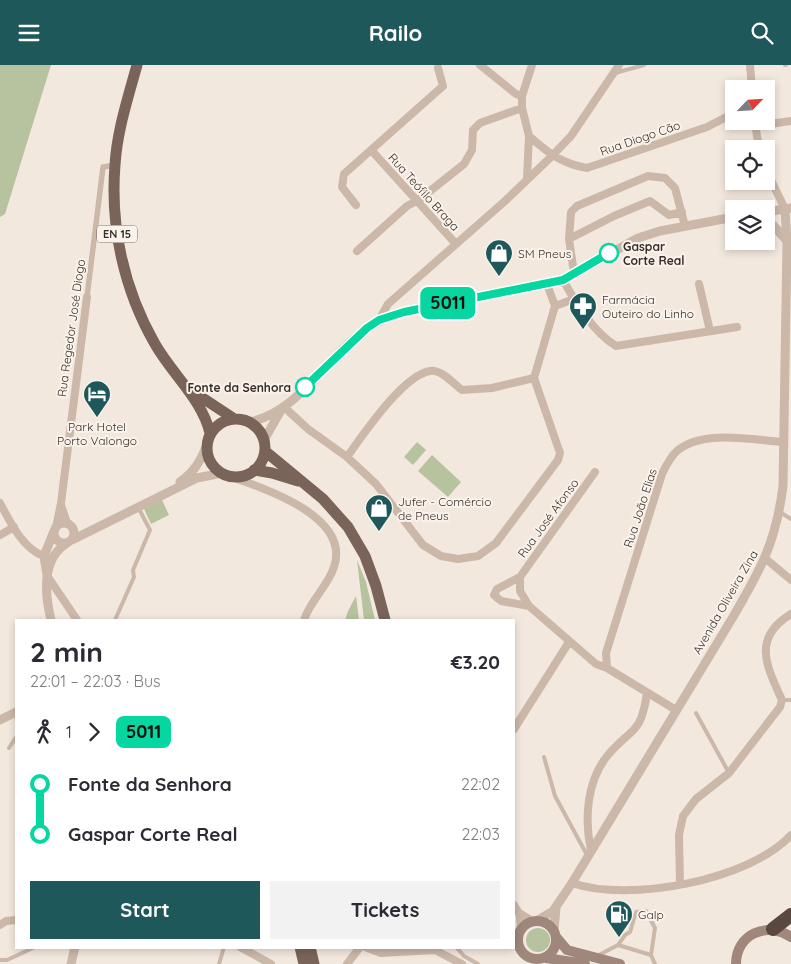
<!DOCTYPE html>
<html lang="en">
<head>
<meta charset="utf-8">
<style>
  :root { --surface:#fff; --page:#f2f2f3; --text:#2b2b33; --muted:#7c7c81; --accent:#1e585a }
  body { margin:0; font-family:Quicksand,sans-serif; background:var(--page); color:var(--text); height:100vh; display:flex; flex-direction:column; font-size:19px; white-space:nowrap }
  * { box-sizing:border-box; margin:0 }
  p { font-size:16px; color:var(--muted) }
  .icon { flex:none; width:28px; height:28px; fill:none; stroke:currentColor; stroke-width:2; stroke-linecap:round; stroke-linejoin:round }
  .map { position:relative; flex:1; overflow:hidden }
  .panel { position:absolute; left:15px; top:554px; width:500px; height:330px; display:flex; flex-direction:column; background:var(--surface); border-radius:0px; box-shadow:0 2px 8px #0003 }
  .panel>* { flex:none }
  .badge { padding:0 10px; border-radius:8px; font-size:18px; line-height:32px }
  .needle { width:32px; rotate:65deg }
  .controls { position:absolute; left:725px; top:15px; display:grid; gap:10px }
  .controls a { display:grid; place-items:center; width:50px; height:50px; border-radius:0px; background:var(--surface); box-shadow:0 2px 8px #0003; font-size:25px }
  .map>.badge { position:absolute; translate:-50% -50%; box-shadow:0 0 0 2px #fff }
  .legs { display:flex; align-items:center; gap:8px; height:55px; padding:0 15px; font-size:16px }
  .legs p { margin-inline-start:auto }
  .summary { display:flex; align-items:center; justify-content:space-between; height:85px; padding:0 15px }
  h1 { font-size:28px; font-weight:800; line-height:38px }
  .primary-button { display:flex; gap:10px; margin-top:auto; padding:10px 15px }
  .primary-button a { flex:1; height:58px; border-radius:0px; background:var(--accent); color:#fff; font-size:20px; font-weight:800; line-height:58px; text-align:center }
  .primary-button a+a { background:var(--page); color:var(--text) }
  ul { padding:0 15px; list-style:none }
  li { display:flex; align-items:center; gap:18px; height:50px; font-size:19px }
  li i { display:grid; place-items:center; width:8px; height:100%; margin:0 6px; background:currentColor }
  li i::after { content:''; width:12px; height:12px; margin:-6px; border:4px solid; border-radius:50%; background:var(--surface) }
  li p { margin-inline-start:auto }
  li:first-child i { background:linear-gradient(#0000 50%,currentColor 0) }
  li:last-child i { background:linear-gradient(currentColor 50%,#0000 0) }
  header { display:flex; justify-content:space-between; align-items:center; height:65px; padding:0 15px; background:var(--accent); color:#fff; font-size:22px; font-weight:800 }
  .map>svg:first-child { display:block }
  .green { fill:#b7c29e }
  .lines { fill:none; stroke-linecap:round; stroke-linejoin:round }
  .service { stroke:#cbb8a9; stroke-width:4 }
  .pedestrian { stroke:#cbb8a9; stroke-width:5.5 }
  .minor { stroke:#cbb8a9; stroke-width:8 }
  .tertiary { stroke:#cbb8a9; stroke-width:9 }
  .secondary { stroke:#9f877b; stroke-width:10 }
  .primary { stroke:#7a645a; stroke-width:11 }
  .motorway { stroke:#594740; stroke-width:14 }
  .line-1-casing { stroke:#fff; stroke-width:11 }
  .line-1 { stroke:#06d6a0; stroke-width:8 }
  .stop-1-dot { fill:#fff; stroke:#06d6a0; stroke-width:2.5 }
  .labels { text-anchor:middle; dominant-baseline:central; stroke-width:4; stroke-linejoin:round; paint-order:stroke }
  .shield { fill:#faf3eb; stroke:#726963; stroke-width:1 }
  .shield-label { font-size:11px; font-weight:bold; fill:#382e29 }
  .street-label { font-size:12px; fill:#382e29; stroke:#faf3eb }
  .stop-label { font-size:12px; font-weight:bold; fill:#382e29; stroke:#faf3eb; text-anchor:start }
  .poi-label { font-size:12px; fill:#382e29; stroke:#faf3eb; text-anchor:start }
</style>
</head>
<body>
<header><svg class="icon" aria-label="menu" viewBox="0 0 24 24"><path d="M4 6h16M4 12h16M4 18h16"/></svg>Railo<svg class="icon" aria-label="search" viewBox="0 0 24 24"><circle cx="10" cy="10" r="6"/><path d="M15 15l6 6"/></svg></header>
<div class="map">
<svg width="791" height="899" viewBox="0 0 791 899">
  <rect width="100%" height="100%" fill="#f3e8de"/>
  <!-- green -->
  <path class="green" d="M0,0H51L5,149L0,152Z
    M417,377L426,385L413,400L404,392Z
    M432,390L461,417L448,432L418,406Z
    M162,435L169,450L151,459L144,444Z
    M357,495L366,517L375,555H364Z
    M356,531L359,555H345L348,546Z
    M526 875a12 12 0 1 1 24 0a12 12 0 1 1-24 0Z"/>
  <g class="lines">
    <!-- service -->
    <path class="service" d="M785,0H786
      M615,8L644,0
      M780,447L791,454
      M115,555L134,512L133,505L150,465L138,442
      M782,635H791
      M696,648L729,708
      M9,683L16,672
      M544,692L555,731L587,790
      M618,880L625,870L630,867L636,847L646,846L655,863L651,890
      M456,882L464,891L478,899
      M597,891L618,880L651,890L655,899
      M0,895H7L35,882
      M219,899L224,882"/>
    <!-- pedestrian -->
    <path class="pedestrian" d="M87,232L103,102L115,100"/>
    <!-- minor -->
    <path class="minor" d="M480,0L516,29L522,31
      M750,0L752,24
      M755,58L759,84
      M756,61L791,56
      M529,71C547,87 562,99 587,103L707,62L734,48
      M372,86L456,179
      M766,105L785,144
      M527,114L529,71L522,43V31L532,0
      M356,140L342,122L344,109L443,21L438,3
      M569,174L614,151L650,136L669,150L682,147
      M357,186L407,141L420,134L464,99L472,85L473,65L480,58L522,43
      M574,208L569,174L571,147L577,141L648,111L665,113L675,123L685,161
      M563,215C576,238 593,267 616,281L737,262
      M547,219L555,241
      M699,219L710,266
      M555,241L574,234
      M379,255L388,239L505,136L552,91L571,71L619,0
      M284,342L308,364L347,392L376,419L423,480L441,491L458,494L478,491L496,478L558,395L560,388L534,313L555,241
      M347,392C363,370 403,310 430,306C441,304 454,319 462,325L492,323L534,313
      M595,407L520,512V526L529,541L596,599L607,603L676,645
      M232,412C266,424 351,452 334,502C328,521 310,536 304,555
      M0,438C10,457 23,484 44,491
      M61,440L67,458
      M56,463L61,438L87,232
      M0,470L14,462
      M766,494L791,515
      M48,512L77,555
      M520,512L497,524L494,530L501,536L529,541
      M607,603L606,588L662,409C666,401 670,392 677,386C702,364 753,375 784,377
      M514,664L569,577
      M591,785C584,754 587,715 608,690C632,662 641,670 647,628
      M572,818C629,838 750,815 791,770
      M680,819L679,770L683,751L696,734L729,708L780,642L782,635C766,600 752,573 791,549
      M514,840L520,850L521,864
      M519,848L532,856
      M0,860L6,856L16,855
      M240,882L271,899
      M365,882L381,888L435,885L462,899
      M347,899L360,882"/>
    <!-- tertiary -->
    <path class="tertiary" d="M766,147L791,143
      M766,152L787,176
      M250,357C301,346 327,290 369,262C380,254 392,251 404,247L563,215L638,173L660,166L734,152
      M264,375L280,347
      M180,417C194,407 201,396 207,379
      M54 468a10 10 0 1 1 20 0a10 10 0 1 1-20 0Z
      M72,475L197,413L222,408
      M47,510L44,491L54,466
      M51,555C45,530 41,494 67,478
      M0,655L16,647
      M538,855L553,846L572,818L733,552C761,504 776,477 783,421L787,177L785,144
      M554,865L556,843
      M71,899L75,882"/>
    <!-- secondary -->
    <path class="secondary" d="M518 875a19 19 0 1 1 38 0a19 19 0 1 1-38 0Z
      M557,873L567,885L620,899
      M546,893L585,899
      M736,899C736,869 767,856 791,872"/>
    <!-- primary -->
    <path class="primary" d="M137,0C128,33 117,66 115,100C110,162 124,225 155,279C172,309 202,334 210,368
      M192,326L233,353
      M207 383a29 29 0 1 1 58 0a29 29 0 1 1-58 0Z
      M265,386L323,434L348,462L365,491L376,521L385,555
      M254,405L272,408L298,416
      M300,882L304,899
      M310,882L314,899"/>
    <!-- motorway -->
    <path class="motorway" d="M773,864L791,850"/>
  </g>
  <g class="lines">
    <!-- line-1 casing -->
    <g class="line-1-casing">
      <path id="line-1" d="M305,322L367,263L379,255L404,247L563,215L609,188"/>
    </g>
    <!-- line-1 -->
    <use href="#line-1" class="line-1"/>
  </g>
  <!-- icons -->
  <defs>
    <g id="shop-pin" transform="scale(1.4375)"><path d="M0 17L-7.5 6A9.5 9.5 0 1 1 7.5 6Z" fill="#1e585a" stroke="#faf3eb"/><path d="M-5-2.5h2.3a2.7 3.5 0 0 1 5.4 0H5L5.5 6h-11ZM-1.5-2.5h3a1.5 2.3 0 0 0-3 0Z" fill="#fff"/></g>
    <g id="pharmacy-pin" transform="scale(1.4375)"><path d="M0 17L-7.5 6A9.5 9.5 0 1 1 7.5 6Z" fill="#1e585a" stroke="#faf3eb"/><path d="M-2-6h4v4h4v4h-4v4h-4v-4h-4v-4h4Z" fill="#fff"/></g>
    <g id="hotel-pin" transform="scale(1.4375)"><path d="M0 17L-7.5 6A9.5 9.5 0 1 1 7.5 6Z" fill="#1e585a" stroke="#faf3eb"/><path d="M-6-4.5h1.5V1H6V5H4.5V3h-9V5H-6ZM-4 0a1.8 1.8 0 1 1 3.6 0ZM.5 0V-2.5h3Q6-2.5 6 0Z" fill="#fff"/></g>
    <g id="fuel-pin" transform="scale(1.4375)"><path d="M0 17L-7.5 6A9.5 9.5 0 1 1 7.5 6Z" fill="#1e585a" stroke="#faf3eb"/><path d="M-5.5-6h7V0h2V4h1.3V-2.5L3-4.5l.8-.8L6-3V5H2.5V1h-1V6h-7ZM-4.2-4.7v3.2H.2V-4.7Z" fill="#fff"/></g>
  </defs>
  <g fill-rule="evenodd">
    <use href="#shop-pin" x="499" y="188"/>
    <use href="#pharmacy-pin" x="583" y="241"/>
    <use href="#hotel-pin" x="97" y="329"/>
    <use href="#shop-pin" x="379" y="443"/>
    <use href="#fuel-pin" x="619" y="849"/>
  </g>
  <!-- markers -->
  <g class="stop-1-dot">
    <circle cx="609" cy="188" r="9"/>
    <circle cx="305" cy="322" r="9"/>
  </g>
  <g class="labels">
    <!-- shield labels -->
    <rect class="shield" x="97" y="160.5" width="40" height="17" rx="4"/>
    <g class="shield-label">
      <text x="117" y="169">EN 15</text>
    </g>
    <!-- street labels -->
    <g class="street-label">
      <text transform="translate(640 73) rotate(-19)">Rua Diogo Cão</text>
      <text transform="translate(424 127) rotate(48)">Rua Teófilo Braga</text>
      <text transform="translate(71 263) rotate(-82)">Rua Regedor José Diogo</text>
      <text transform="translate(640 443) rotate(-72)">Rua João Elias</text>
      <text transform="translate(548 453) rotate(-54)">Rua José Afonso</text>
      <text transform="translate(725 537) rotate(-60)">Avenida Oliveira Zina</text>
    </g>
    <!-- stop labels -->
    <g class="stop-label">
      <text x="623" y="181">Gaspar<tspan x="623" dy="14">Corte Real</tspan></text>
      <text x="291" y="322" text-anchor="end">Fonte da Senhora</text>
    </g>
    <!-- poi labels -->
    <g class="poi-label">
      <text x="518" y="188">SM Pneus</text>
      <text x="602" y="234">Farmácia<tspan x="602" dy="14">Outeiro do Linho</tspan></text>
      <text x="97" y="361" text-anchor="middle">Park Hotel<tspan x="97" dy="14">Porto Valongo</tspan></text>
      <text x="398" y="436">Jufer - Comércio<tspan x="398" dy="14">de Pneus</tspan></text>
      <text x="638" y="849">Galp</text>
    </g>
  </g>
</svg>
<div class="controls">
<a><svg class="needle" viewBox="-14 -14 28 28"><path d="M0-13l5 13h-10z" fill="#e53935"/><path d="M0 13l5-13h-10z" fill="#7c7c81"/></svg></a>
<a><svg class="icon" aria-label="locate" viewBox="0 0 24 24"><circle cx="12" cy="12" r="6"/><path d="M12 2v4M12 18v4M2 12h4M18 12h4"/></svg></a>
<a><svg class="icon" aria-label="layers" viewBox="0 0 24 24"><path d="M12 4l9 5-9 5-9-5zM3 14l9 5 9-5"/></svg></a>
</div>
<b class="badge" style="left:448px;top:238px;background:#06d6a0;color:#111">5011</b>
<section class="panel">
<div class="summary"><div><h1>2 min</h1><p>22:01 – 22:03 · Bus</p></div><b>€3.20</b></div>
<div class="legs"><svg class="icon" aria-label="walk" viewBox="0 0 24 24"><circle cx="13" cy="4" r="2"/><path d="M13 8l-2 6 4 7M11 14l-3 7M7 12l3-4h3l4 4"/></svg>1<svg class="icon" aria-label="forward" viewBox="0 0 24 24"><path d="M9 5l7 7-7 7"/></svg><b class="badge" style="background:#06d6a0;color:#111">5011</b></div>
<ul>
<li><i style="color:#06d6a0"></i><b>Fonte da Senhora</b><p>22:02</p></li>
<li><i style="color:#06d6a0"></i><b>Gaspar Corte Real</b><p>22:03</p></li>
</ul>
<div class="primary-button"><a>Start</a><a>Tickets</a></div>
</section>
</div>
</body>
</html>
